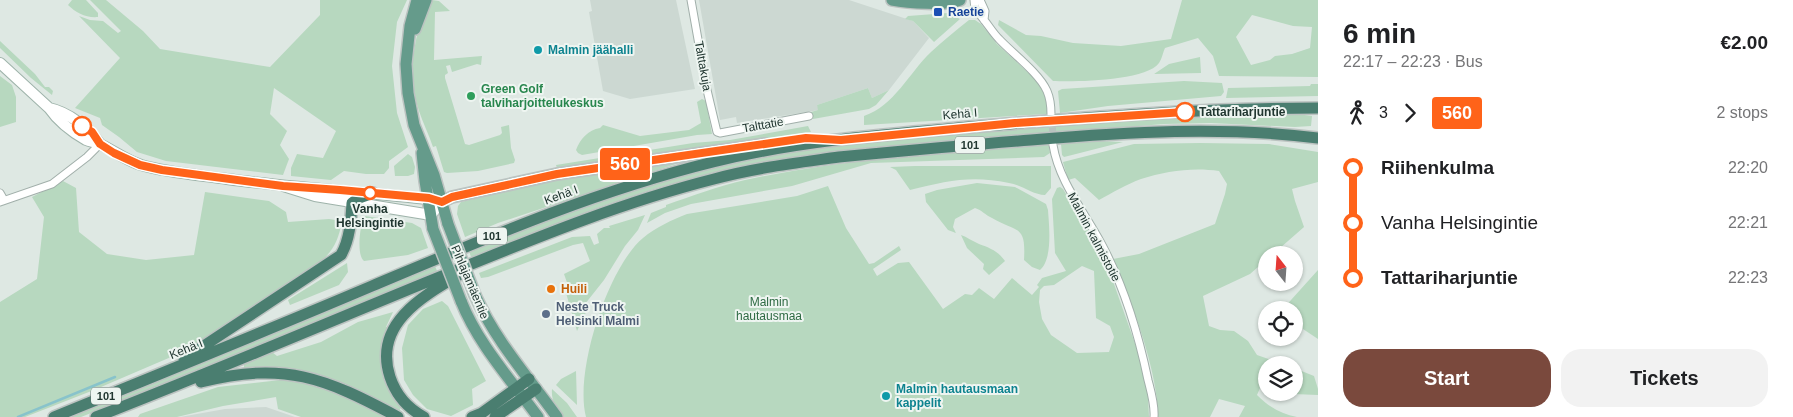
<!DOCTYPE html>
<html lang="en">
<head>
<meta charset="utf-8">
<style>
  :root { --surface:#fff; --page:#f2f2f2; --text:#202124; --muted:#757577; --accent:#7a493d }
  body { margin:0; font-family:Arial,sans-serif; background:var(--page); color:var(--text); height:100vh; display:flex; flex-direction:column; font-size:19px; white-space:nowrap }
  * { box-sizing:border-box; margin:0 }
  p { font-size:16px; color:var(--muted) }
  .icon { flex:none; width:28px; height:28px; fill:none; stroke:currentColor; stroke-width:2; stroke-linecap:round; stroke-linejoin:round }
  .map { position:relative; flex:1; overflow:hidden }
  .details { display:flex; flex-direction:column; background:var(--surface); width:475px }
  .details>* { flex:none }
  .badge { padding:0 10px; border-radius:4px; font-size:18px; line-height:32px }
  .needle { width:32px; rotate:343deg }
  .controls { position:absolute; left:1258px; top:246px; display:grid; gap:10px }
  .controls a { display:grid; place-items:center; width:45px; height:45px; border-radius:50%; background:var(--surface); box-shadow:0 1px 4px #0004; font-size:25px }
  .map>.badge { position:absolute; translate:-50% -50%; box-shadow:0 0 0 2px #fff }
  .legs { display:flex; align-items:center; gap:8px; height:55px; padding:0 25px; font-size:16px }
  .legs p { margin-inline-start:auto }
  .summary { display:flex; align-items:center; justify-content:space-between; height:85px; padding:0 25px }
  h1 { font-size:28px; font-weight:600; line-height:38px }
  .button { display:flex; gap:10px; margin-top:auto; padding:10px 25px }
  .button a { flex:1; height:58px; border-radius:20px; background:var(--accent); color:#fff; font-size:20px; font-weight:600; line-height:58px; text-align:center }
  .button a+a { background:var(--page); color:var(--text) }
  ul { padding:0 25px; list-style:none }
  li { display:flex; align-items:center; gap:18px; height:55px; font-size:19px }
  li i { display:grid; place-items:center; width:8px; height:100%; margin:0 6px; background:currentColor }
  li i::after { content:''; width:12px; height:12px; margin:-6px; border:4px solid; border-radius:50%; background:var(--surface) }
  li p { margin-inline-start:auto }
  li:first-child i { background:linear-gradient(#0000 50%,currentColor 0) }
  li:last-child i { background:linear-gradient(currentColor 50%,#0000 0) }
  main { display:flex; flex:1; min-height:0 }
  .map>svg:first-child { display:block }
  .built { fill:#ccd8d2 }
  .green { fill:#b7d8bf; fill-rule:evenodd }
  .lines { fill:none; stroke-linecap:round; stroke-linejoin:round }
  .stream { stroke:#88c3cb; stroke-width:2.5 }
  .minor-tunnel { stroke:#b8c4bf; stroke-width:7; stroke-dasharray:7 3.5; stroke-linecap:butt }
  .minor-casing { stroke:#a1afaa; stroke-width:9 }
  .secondary-casing { stroke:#9eb3aa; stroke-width:12 }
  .primary-casing { stroke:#bcc3c1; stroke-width:14 }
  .trunk-casing { stroke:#bcc3c1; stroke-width:14 }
  .minor { stroke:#fff; stroke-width:7 }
  .secondary { stroke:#fff; stroke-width:10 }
  .primary { stroke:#659b8b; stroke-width:11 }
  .trunk { stroke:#4a7e70; stroke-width:11 }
  .primary-bridge-casing { stroke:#bcc3c1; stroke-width:14; stroke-linecap:butt }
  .primary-bridge { stroke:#659b8b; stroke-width:11 }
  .line-1-casing { stroke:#fff; stroke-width:11 }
  .line-1 { stroke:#ff6319; stroke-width:8 }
  .transit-dot { fill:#1a4fb4; stroke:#eef5f1; stroke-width:2 }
  .culture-dot { fill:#0f9aa8; stroke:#eef5f1; stroke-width:2 }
  .leisure-dot { fill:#2e9e5b; stroke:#eef5f1; stroke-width:2 }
  .stop-1-dot { fill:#fff; stroke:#ff6319; stroke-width:2.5 }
  .food-dot { fill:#e8710a; stroke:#eef5f1; stroke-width:2 }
  .service-dot { fill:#5c6f8a; stroke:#eef5f1; stroke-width:2 }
  .labels { text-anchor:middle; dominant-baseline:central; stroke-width:4; stroke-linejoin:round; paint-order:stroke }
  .shield { fill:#eef5f1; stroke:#5e6f6a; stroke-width:1 }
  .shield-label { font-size:11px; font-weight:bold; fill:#203630 }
  .transit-label { font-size:12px; font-weight:bold; fill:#164399; stroke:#eef5f1; text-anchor:start }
  .culture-label { font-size:12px; font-weight:bold; fill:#0d838f; stroke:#eef5f1; text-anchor:start }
  .street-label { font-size:12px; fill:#203630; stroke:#eef5f1 }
  .leisure-label { font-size:12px; font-weight:bold; fill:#27864d; stroke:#eef5f1; text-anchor:start }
  .stop-label { font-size:12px; font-weight:bold; fill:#203630; stroke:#eef5f1; text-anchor:start }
  .food-label { font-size:12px; font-weight:bold; fill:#c56008; stroke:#eef5f1; text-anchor:start }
  .park-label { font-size:12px; fill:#2e6a43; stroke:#eef5f1 }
  .service-label { font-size:12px; font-weight:bold; fill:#4e5e75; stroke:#eef5f1; text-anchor:start }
</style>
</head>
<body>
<main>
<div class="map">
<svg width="1318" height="417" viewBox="0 0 1318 417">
  <rect width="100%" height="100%" fill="#dee8e3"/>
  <!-- built -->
  <path class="built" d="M590,0H676L695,89L630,99L603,91L589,12L592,11Z
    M699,0H849L913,21L929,38L889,90L872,98L868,88L817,105L819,110L737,123L736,117L720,120Z
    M266,407L295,417H180L225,409Z"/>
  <!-- green -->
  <path class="green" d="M72,0H86L98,13V17C86,18 76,13 68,5Z
    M90,0H106L143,31L160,49L270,67L320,15V0H407L397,22L392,66L397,113L408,147L389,161V168L384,174H366L344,171L331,180L291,176V168L297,154L323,158L336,131L274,88L270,114L287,131L280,145L289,159L283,175L166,161L137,152L119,137L102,125L100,118L75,108L120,58L79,16L90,20L103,21L118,33L121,31Z
    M432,0L439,1L450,11L435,12L434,60L482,56L481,65L477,64L452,72L450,65L446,66L448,73L445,75V78L465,144L469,145L500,135L502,133L501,127L509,125L511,148L515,160L514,163L478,171L447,173L444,172L436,146L433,147C429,135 423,123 419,111C410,83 411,56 419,28C422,19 425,7 432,0Z
    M1182,0H1318V77L1219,76L1213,56L1198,38L1165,48C1163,52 1162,59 1159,63C1146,81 1075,82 1053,81L998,25L999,20L1026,35L1041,36L1073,43L1121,46L1171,39ZM1252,15L1293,26L1312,27L1310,48L1292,54L1275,56L1270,60L1251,65L1236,37Z
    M948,13L960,19L934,42L913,21L905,19L908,16Z
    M969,20H975L981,24L997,44L1034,78L1044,93L1047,102V114L864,125V116C894,106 909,73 931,52C943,41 956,30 969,20Z
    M0,41L35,74L45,87H49L53,91L52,95L31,78L0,48Z
    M1200,57L1201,73L1154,74L1169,64Z
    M0,76L12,85L16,97V122L0,127Z
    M1184,81L1222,83L1224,92L1221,96L1108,106L1060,113L1058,91L1062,89Z
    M1311,84H1318V96L1226,98L1228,88L1310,86Z
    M868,88L872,98L889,90L876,105L869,109L813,119L811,112L818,110L817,105Z
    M702,99L706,101L712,134L697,135L582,155L578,153L576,150C580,139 588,130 600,128L603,125L640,136L689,130L701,123L697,102Z
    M1297,114L1312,116L1311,126L1295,127L1211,123L1164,124L952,141L774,160L715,172L657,188L600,207L471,257L469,251C549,219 630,188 714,167C805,144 902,139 996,131C1096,123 1196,114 1297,114Z
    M808,126L811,132L572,167L557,168L556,165L693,143L730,140Z
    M1100,141L1123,142L1072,155L1064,157L1062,155L1061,144Z
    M1200,143L1269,144L1318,152V182L1292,189L1295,201L1304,227L1272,255H1266V260L1250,274L1203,296L1209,326L1220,330L1234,331L1248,341L1257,355L1285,365H1266V385L1260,388L1257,395C1269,407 1281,414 1297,417H1239L1245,406L1219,399L1210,417H1158C1158,381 1142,332 1129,298C1124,285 1117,273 1113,259L1139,254L1215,224L1225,194L1227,184L1219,171C1193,167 1166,171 1141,179C1127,184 1112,193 1099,200L1075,178L1068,180L1063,162L1134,144Z
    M1049,145L1050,153L1044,157L871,163L792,186L691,204L665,213L647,223L651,213L666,207V205C692,196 718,186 745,180C845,158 948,153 1049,145Z
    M408,154L412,157L415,167L414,174L408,176H395L394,166Z
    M679,163L498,223L465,237L457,214L458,206L461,202L539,183Z
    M915,166H1051V188L1045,195C1033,195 1022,185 1009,183C971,175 947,181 910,190L896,170L890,167Z
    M63,181L76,188L79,232L107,254L146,260L194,255L205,192L269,201L286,212L288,222L329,219L342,221C338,242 334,249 318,265L213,337L178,354L94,390L25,417H0V302L37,279L44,217L32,197Z
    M977,183L1015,187L1046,204L1048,210C1049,225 1053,259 1040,270L1032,267L1024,260C1026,224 1018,233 992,218C985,215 982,210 975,208L955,219L953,227L956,233L948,230L926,202L925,194L937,190Z
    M828,186L846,228L869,264L874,263L899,246L901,250L873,269L877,276L898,263L909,262L943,309L965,294L972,295L979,288L994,299L1012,278L1032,295L1039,287L1037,285L1042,278L1066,271L1055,253L1052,199L1057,188L1060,187L1063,189L1091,235L1114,284L1138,352L1148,396L1149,417H586C574,372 608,267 643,238C656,227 672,220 687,214L797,196ZM1082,266L1094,271L1096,318L1110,326L1114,337L1109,352L1077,353L1051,335L1042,319L1039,302L1040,290L1044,286L1054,285Z
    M645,215L638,230L625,246L604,280L585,304L589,306L577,331L566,293L570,291L564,274L590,261L583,243L573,245L488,277L481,278L479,273L572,237L590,236L594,245L599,243L597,234L604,228H610L609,226Z
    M365,216L412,223L421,228L428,248L408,255L364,261C356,255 360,223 365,216Z
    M961,235C967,237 972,241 979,244C990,248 998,251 1005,261L989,275L983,269L984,264L967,248Z
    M347,263L348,272L339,285L290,305L288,300Z
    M435,266L437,271L198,371L81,417H67L251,343Z
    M1318,270V339L1294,323V310H1282Z
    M442,301L448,306L486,381L472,389L473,405L451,416L427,409L413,395L404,380L402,348L408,325L423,309Z
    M393,312L386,327L391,326L392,393L401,407L399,412C371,399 343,382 313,373C290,367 267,368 244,368V363L272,352L277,356L321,342L358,322Z
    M1294,368L1314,376L1318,389V395L1293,394Z
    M576,371L577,405L556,385L561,379Z
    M289,379L334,391L389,417H301L278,409L276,397L223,406L177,417H138L140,414L218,387Z
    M552,389L567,403L577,417H564C556,408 551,401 552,389Z"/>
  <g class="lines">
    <!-- stream -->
    <path class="stream" d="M18,417L115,377"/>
    <!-- minor-tunnel -->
    <path class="minor-tunnel" d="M1052,117L1053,141"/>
    <!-- minor casing -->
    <g class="minor-casing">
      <path id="minor" d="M691,0L707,90L717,132L720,133L809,116
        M974,0C974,10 979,13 984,20C989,26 993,33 999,39C1012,53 1039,73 1047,91C1050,98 1051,106 1051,114
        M980,0L985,11L984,20
        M1053,145C1059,182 1084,211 1101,243C1124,286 1138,332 1148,380C1151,392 1155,405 1154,417
        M0,193L4,200
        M0,202L52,184L87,157L100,144"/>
    </g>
    <!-- secondary casing -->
    <g class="secondary-casing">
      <path id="secondary" d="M0,63L49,108C58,121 72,132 86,140C90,142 96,142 100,144C114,151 126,160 141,165C169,173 199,175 227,179C294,188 362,192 429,199L441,202L431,215L315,196L283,186
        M49,108C68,112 89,128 100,144"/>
    </g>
    <!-- primary casing -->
    <g class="primary-casing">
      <path id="primary" d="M417,0L410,26L406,64L408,93L414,125L434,175L448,224
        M892,0C907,3 948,6 960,0
        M415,29L426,0
        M422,153L425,181L433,229
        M475,295C495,340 528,377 557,417
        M461,301C478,344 511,380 538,417"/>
    </g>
    <!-- trunk casing -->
    <g class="trunk-casing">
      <path id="trunk" d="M441,202L452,197L557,174L765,144
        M184,359L341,255C350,239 351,220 352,203L359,198L373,193
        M201,382C285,361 325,378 398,417
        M54,417C160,374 266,331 372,286C484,239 595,191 713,162C801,140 892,134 982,126C1093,117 1206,108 1318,108
        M96,417C207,374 317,327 427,282C521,244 615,204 714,179C754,168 797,163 839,157C903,151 967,145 1031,140C1127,132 1222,126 1318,138
        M424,417C407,408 396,395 390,377C373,325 421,297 459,275
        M472,417L482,413L529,379
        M495,417L536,389"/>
    </g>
    <!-- minor -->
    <use href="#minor" class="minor"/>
    <!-- secondary -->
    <use href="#secondary" class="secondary"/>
    <!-- primary -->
    <use href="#primary" class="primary"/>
    <!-- trunk -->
    <use href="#trunk" class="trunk"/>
    <!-- primary-bridge casing -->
    <g class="primary-bridge-casing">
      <path id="primary-bridge" d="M448,224L475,295
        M433,229L461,301"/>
    </g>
    <!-- primary-bridge -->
    <use href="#primary-bridge" class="primary-bridge"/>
  </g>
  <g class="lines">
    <!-- line-1 casing -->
    <g class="line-1-casing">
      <path id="line-1" d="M82,126L92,132L100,144L114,153L140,165L162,170L283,186L340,190L429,198L442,202L452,197L557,174L806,138L841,140L1015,123L1185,112"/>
    </g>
    <!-- line-1 -->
    <use href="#line-1" class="line-1"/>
  </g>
  <!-- markers -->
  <rect class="transit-dot" x="933" y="7" width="10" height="10" rx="2.5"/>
  <g class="culture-dot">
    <circle cx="538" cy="50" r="5"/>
    <circle cx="886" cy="396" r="5"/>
  </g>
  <circle class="leisure-dot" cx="471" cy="96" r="5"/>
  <g class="stop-1-dot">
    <circle cx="1185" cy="112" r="9"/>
    <circle cx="82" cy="126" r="9"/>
    <circle cx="370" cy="193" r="6"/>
  </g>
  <circle class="food-dot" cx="551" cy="289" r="5"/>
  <circle class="service-dot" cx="546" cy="314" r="5"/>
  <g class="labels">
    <!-- shield labels -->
    <g class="shield">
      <rect x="955" y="136.5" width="30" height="17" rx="4"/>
      <rect x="477" y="227.5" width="30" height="17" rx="4"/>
      <rect x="91" y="387.5" width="30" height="17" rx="4"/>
    </g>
    <g class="shield-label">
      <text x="970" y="145">101</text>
      <text x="492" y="236">101</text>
      <text x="106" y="396">101</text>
    </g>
    <!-- transit labels -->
    <g class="transit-label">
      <text x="948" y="12">Raetie</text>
    </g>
    <!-- culture labels -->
    <g class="culture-label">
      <text x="548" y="50">Malmin jäähalli</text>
      <text x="896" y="389">Malmin hautausmaan<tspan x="896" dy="14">kappelit</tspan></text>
    </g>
    <!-- street labels -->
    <g class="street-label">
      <text transform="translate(703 66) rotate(80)">Talttakuja</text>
      <text transform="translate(960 114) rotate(-5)">Kehä I</text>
      <text transform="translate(763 125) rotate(-10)">Talttatie</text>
      <text transform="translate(561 195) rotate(-20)">Kehä I</text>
      <text transform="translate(1094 237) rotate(62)">Malmin kalmistotie</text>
      <text transform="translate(470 282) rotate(67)">Pihlajamäentie</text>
      <text transform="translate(186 349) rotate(-22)">Kehä I</text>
    </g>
    <!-- leisure labels -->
    <g class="leisure-label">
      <text x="481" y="89">Green Golf<tspan x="481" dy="14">talviharjoittelukeskus</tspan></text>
    </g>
    <!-- stop labels -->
    <g class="stop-label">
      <text x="1199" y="112">Tattariharjuntie</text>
      <text x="370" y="209" text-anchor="middle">Vanha<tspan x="370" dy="14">Helsingintie</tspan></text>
    </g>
    <!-- food labels -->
    <g class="food-label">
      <text x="561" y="289">Huili</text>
    </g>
    <!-- park labels -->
    <g class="park-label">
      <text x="769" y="302">Malmin<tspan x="769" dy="14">hautausmaa</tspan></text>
    </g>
    <!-- service labels -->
    <g class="service-label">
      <text x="556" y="307">Neste Truck<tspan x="556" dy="14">Helsinki Malmi</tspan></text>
    </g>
  </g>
</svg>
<div class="controls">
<a><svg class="needle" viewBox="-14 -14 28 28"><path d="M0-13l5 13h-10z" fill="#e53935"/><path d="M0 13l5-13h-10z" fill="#757577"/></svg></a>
<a><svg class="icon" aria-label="locate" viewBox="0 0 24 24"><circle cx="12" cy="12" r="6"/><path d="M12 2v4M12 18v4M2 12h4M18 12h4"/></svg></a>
<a><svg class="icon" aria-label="layers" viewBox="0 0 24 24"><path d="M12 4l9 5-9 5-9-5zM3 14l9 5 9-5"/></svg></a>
</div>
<b class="badge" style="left:625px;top:164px;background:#ff6319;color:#fff">560</b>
</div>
<section class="details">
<div class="summary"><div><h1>6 min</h1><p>22:17 – 22:23 · Bus</p></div><b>€2.00</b></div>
<div class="legs"><svg class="icon" aria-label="walk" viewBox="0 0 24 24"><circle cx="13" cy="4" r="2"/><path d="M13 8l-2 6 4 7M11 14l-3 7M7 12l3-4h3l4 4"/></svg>3<svg class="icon" aria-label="forward" viewBox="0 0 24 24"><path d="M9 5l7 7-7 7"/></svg><b class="badge" style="background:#ff6319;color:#fff">560</b><p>2 stops</p></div>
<ul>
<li><i style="color:#ff6319"></i><b>Riihenkulma</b><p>22:20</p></li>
<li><i style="color:#ff6319"></i><span>Vanha Helsingintie</span><p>22:21</p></li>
<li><i style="color:#ff6319"></i><b>Tattariharjuntie</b><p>22:23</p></li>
</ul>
<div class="button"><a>Start</a><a>Tickets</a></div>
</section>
</main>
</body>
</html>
